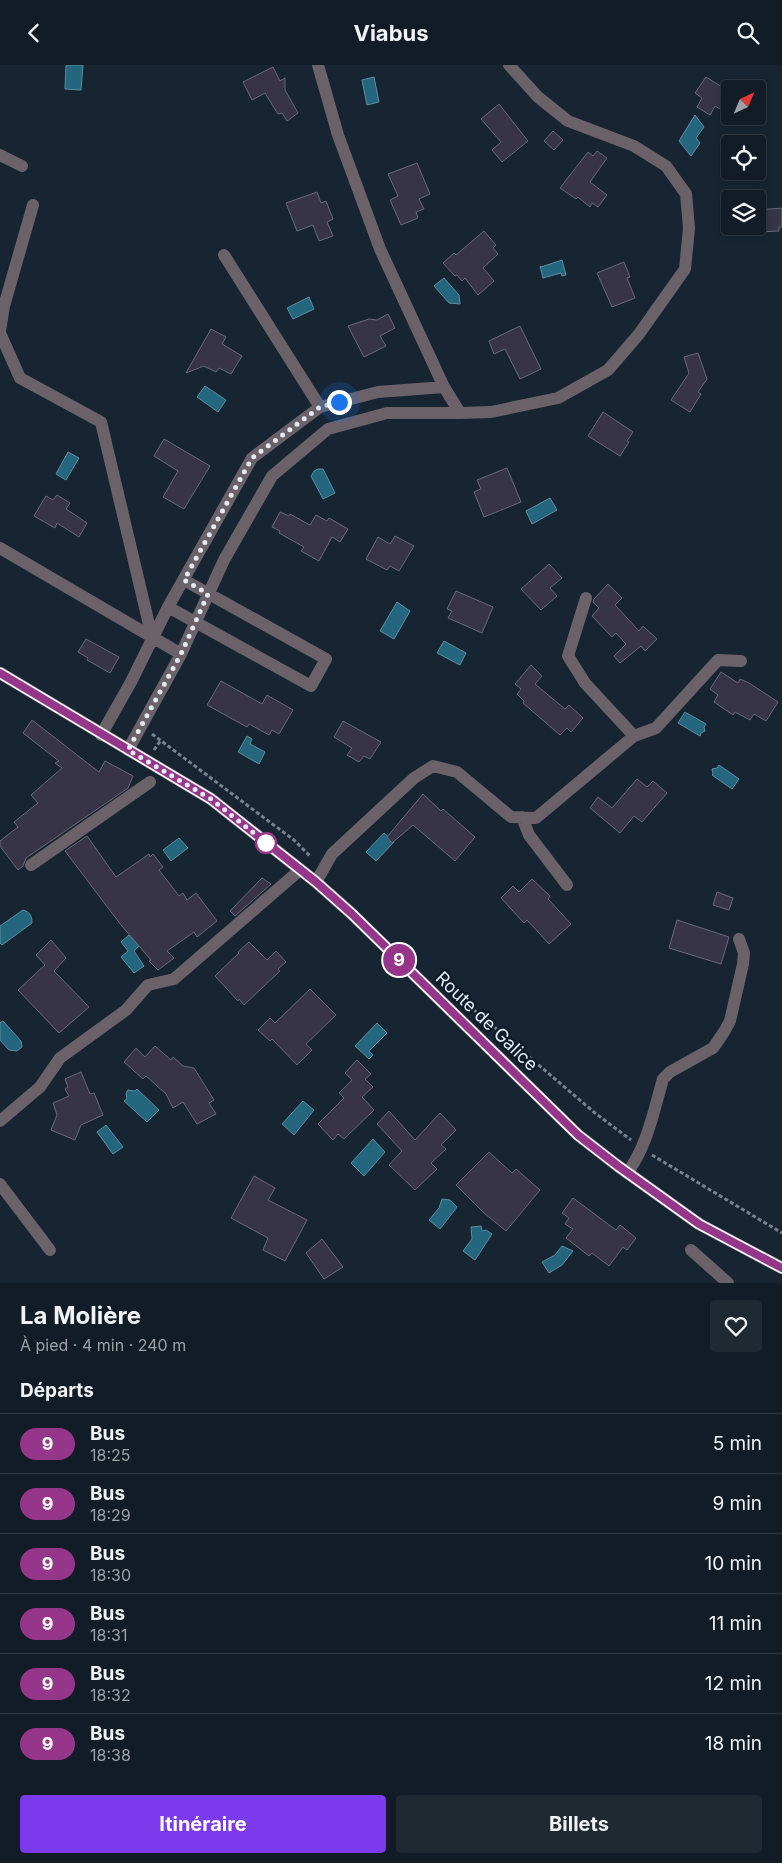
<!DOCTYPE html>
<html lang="fr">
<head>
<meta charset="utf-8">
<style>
  :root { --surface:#111c26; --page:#1e2932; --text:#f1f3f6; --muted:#9ca1a7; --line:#303a43; --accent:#7c3aed }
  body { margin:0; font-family:Inter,sans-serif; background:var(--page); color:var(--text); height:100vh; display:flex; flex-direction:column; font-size:19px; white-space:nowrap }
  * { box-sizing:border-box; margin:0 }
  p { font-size:16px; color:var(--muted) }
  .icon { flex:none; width:28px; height:28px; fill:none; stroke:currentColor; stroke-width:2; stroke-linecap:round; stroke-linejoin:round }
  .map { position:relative; height:1218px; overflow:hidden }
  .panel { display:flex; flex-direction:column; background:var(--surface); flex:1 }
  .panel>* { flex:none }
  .badge { padding:0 10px; border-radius:16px; font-size:18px; line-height:32px }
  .needle { width:32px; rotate:44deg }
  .tools { position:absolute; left:721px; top:15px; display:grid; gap:10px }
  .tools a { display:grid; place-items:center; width:45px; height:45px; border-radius:5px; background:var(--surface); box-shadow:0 2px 8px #0003,0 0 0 1px var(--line); font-size:25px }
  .you { position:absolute; width:25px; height:25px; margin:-12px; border:4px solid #fff; border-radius:50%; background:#1a73e8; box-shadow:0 0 0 8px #1a73e833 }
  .map>.badge { position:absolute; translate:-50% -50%; box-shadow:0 0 0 2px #fff }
  h2 { padding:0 20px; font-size:19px; line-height:45px }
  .round { display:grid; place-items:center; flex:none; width:52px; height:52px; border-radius:5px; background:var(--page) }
  .head { display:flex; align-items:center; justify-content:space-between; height:85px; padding:0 20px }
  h1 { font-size:24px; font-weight:700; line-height:38px }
  .action { display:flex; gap:10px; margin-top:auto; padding:10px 20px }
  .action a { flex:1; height:58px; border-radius:5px; background:var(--accent); color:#fff; font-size:20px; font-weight:700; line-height:58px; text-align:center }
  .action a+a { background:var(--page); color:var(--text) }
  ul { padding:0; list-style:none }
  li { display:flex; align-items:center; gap:15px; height:60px; padding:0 20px; border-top:1px solid var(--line) }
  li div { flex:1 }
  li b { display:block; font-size:19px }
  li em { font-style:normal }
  li .badge { min-width:55px; font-weight:700; text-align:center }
  header { display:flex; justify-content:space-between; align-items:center; height:65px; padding:0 20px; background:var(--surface); font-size:22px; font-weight:700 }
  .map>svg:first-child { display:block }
  .water { fill:#24667d; stroke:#5d8ea1 }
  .building { fill:#363446; stroke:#6a697d }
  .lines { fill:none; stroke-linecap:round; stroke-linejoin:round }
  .path { stroke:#76828d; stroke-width:3; stroke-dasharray:4 2.5; stroke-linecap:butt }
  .minor { stroke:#6a6268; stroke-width:12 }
  .major { stroke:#b1a0ad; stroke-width:12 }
  .line-casing { stroke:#fff; stroke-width:11 }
  .line { stroke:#96368b; stroke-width:8 }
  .walk { stroke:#e3ecf5; stroke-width:5; stroke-dasharray:0 9 }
  .stop-dot { fill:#fff; stroke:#96368b; stroke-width:2.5 }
  .labels { text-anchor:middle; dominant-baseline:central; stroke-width:5; stroke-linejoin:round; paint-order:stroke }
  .street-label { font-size:18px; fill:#e3ecf5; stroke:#0e1b28 }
</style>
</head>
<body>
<header><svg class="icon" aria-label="back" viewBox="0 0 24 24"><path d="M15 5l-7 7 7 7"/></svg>Viabus<svg class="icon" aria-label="search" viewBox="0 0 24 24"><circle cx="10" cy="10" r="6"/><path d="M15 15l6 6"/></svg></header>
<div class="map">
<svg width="782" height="1218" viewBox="0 0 782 1218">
  <rect width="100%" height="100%" fill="#172532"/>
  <!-- water -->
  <path class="water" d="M66,0H83L81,25L65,24Z
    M374,12L379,37L367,40L362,15Z
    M695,50L704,62L696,73L700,78L691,91L679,76Z
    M562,195L566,210L562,211L561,208L543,213L540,201L541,202Z
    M444,213L459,230L460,239L449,238L434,221Z
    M309,232L314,244L293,254L287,243Z
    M205,321L226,335L218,347L197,332Z
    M68,387L79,393L66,415L56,409Z
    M318,404H323L335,428L323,434L311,411L314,406Z
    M550,433L557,445L532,459L526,446Z
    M397,537L410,546L394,574L380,566Z
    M444,576L466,588L460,600L437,588Z
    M685,647L706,659L704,662L705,666L701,668L700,671L678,658Z
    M247,671L252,674L250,679L265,687L259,699L238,687Z
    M719,700L739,714L732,724L712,710L713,709L712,704L717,703Z
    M384,768L394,777L376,796L366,787Z
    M179,773L188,783L171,796L163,785Z
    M23,845C30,847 32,851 32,858L2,880L0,878V861Z
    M129,870L139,881L134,886L144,901L134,908L121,892L128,886L121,877Z
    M3,956L21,976L22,982L17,986L9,985L0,975V958Z
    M377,958L387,968L369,986L373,990L369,994L355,981Z
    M137,1024L159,1045L147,1057L124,1036L127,1034L126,1028L128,1025L135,1026Z
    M303,1036L314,1045L294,1070L282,1059Z
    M106,1060L123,1082L113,1089L97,1067Z
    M373,1074L385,1087L364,1111L351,1098Z
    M442,1134L450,1135L457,1142L440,1164L429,1155L439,1143Z
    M481,1161L482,1166L486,1165L492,1169L475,1195L463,1186L472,1174L471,1162Z
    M562,1181L573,1186L562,1200L549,1208L542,1197L555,1190Z"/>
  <!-- building -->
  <path class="building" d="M273,2L280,16L285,13V25L298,48L287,56L282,48L278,49L265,28L252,35L243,17Z
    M706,12L730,27V50L715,41L710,50L697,42L702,33L695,28Z
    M499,39L528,76L502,97L492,85L501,77L481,54Z
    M553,66L563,75L554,85L544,76Z
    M597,86L607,93L590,117L607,130L598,142L592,138L590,142L578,132L576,134L560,123L588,87L593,91Z
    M417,98L430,129L419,134L424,144L416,147L418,153L401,160L390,135L398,131L388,109Z
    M317,127L321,138L326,136L333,154L327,157L333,171L319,176L313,160L297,166L286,138Z
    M782,143V162H779V166L758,167V145Z
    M484,166L496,180L493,183L498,189L483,203L494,216L478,230L465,213L462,216L457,210L455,211L443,198L454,188L456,190Z
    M624,197L630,212L627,213L635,233L612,242L597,208Z
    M388,249L395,263L380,271L386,281L364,292L348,261L369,254L377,255Z
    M520,261L541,304L520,314L505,284L494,289L489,276Z
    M211,264L226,272L222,279L242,291L231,309L219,303L216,307L204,301L186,308Z
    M698,288L707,314L698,327L701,329L690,347L671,335L689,308L684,292Z
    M603,347L633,367L627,376L629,377L620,391L588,371Z
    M164,374L210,401L184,444L163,432L178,406L154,391Z
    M507,403L521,437L484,452L474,427L481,424L477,415Z
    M57,430L70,438L66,444L87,458L79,472L57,458L55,463L34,451L46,431L53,435Z
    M280,447L289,451L290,449L310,460L316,450L327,456L329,453L348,464L340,477L332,472L319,496L301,486L304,482L279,468L280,466L272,462Z
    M395,471L414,481L399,506L390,501L387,505L366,494L378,472L390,479Z
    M549,499L562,513L550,523L557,531L541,545L521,524Z
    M608,519L622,533L615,540L639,566L643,561L657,574L645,586L641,581L620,598L614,591L626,579L616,568L612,572L592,551L599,543L593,537L594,534Z
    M456,526L493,542L482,568L448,553L452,546L447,544Z
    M86,574L119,592L110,608L87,595L88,593L78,587Z
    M531,600L542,611L535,619L565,644L569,640L583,653L571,667L567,663L560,670L523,638L524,636L517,629L521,624L515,619Z
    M721,607L738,618L740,614L749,618L778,637L766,656L754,649L750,655L735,647L733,650L714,637L718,630L710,624Z
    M221,616L262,639L267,630L293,645L279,669L272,665L269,670L249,659L247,662L207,640Z
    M32,655L99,707L105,696L133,711L128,723L26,793L23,801L18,805L0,781V776L18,762L14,757L38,738L31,730L62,703L55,698L59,696L23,668Z
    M343,656L381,677L370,694L364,691L359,697L347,690L352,683L334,672Z
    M637,714L647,722L653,716L667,728L642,757L634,751L620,768L590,743L598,732L612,743Z
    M423,729L441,746L443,744L475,772L455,796L413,760L392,778L387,772Z
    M87,771L116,812L149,789L150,792L153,789L163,802L159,805L179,831L183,828L187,835L196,828L217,856L197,872L194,867L167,886L174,893L158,905L149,896L151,895L121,860L65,786Z
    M262,813L271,819L235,851L230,846Z
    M532,814L550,831L548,834L571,859L549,879L527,855L524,858L501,833L513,821L519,827Z
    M717,827L733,833L729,845L713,840Z
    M677,855L729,872L721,899L669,883Z
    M51,875L66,893L54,906L89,942L59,968L18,925L45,900L36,890Z
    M249,877L267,895L276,886L286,897L278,904L280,906L244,940L239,934L238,936L215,911L239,888L238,887Z
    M310,924L336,950L306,979L312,985L297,1000L272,974L270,976L258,965L270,953L275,958Z
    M155,981L171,995L173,992L183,1001L194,1003L214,1035L209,1038L216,1049L197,1059L183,1037L173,1043L166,1029L146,1011L143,1014L124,997L136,983L145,992Z
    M357,995L371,1009L365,1014L373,1022L362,1032L374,1045L344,1074L338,1069L333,1075L318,1059L344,1033L339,1028L352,1015L345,1008Z
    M81,1007L90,1029L94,1028L103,1050L81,1060L75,1075L51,1065L57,1050L53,1038L69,1031L65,1024L68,1022L65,1014Z
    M389,1046L415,1075L440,1048L456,1065L441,1080L446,1084L431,1098L437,1104L415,1125L389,1100L402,1086L377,1059Z
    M489,1087L512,1108L516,1104L540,1125L506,1166L484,1148L456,1120Z
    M254,1111L275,1123L268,1135L307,1155L285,1196L263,1185L268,1173L231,1153Z
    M573,1133L616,1165L620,1160L636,1173L627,1185L623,1182L609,1201L592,1188L589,1191L566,1173L573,1164L565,1159L569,1153L562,1148Z
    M322,1174L343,1202L324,1214L306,1188Z"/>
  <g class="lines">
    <!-- path -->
    <path class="path" d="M152,669L267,755L294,775L311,792
      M154,685L161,675
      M474,945L595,1048L631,1075
      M652,1090L782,1168"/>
    <!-- minor -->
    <path class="minor" d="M318,0L338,70L380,184L444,322L460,348L491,347L558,333L608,305L639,269L685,204L689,163L686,129L666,101L634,81L568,56L538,32L509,0
      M0,90L22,101
      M224,190L320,342
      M0,266L4,241L33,140
      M0,268L20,313L101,357L152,572
      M0,483L181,589
      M586,533L568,591L585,618L634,671
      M168,542L311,621L326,594L184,515
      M101,670L131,617L168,542L252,393L320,342L378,327L444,322
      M128,685L181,589L224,495L272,411L328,364L387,348H460
      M522,752L529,770L567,820
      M31,800L150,717
      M316,817L332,789L414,713L433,701L457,707L511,752L536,753L634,671L656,663L718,595L741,596
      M0,1056L40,1022L60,993L126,945L148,920L174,914L300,805
      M627,1108C647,1082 654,1045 663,1014L670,1007L713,983L724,967L730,956L743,899L744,888L739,874
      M0,1119L50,1185
      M691,1185L728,1218"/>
    <!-- major -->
    <path class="major" d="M0,608L211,734L316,817L352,849L578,1070L618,1101L699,1159L782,1203"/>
  </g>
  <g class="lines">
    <!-- line casing -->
    <g class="line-casing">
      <path id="line" d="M0,608L211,734L316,817L352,849L578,1070L618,1101L699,1159L782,1203"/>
    </g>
    <!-- line -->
    <use href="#line" class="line"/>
    <!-- walk -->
    <path class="walk" d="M266,778L270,781L211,734L128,685L181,589L208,529L184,515L252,393L320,342L339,337"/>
  </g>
  <!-- markers -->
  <circle class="stop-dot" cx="266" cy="778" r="10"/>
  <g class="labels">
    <!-- street labels -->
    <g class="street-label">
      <text transform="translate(487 956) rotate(44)">Route de Galice</text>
    </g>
  </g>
</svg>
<div class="tools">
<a><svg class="needle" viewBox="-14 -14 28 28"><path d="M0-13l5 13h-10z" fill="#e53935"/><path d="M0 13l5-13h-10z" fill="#9ca1a7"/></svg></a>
<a><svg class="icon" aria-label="locate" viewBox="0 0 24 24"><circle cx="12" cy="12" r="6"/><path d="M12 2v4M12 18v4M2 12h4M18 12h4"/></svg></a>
<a><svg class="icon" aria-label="layers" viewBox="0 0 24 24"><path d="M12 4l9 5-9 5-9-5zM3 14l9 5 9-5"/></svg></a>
</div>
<div class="you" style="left:339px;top:337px"></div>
<b class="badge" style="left:399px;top:895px;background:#96368b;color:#fff">9</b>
</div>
<section class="panel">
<div class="head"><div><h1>La Molière</h1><p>À pied · 4 min · 240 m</p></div><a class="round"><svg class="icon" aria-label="heart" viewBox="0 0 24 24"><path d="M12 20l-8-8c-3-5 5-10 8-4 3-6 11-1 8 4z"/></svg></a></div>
<h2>Départs</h2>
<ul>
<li><span class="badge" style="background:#96368b;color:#fff">9</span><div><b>Bus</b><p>18:25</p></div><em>5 min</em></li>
<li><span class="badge" style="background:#96368b;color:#fff">9</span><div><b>Bus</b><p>18:29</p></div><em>9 min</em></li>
<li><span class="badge" style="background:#96368b;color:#fff">9</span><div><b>Bus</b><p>18:30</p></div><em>10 min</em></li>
<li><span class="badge" style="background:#96368b;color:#fff">9</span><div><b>Bus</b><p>18:31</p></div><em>11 min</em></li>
<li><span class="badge" style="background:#96368b;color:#fff">9</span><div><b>Bus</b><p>18:32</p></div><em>12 min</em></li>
<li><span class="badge" style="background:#96368b;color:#fff">9</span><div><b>Bus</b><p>18:38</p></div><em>18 min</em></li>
</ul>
<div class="action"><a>Itinéraire</a><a>Billets</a></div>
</section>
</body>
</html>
